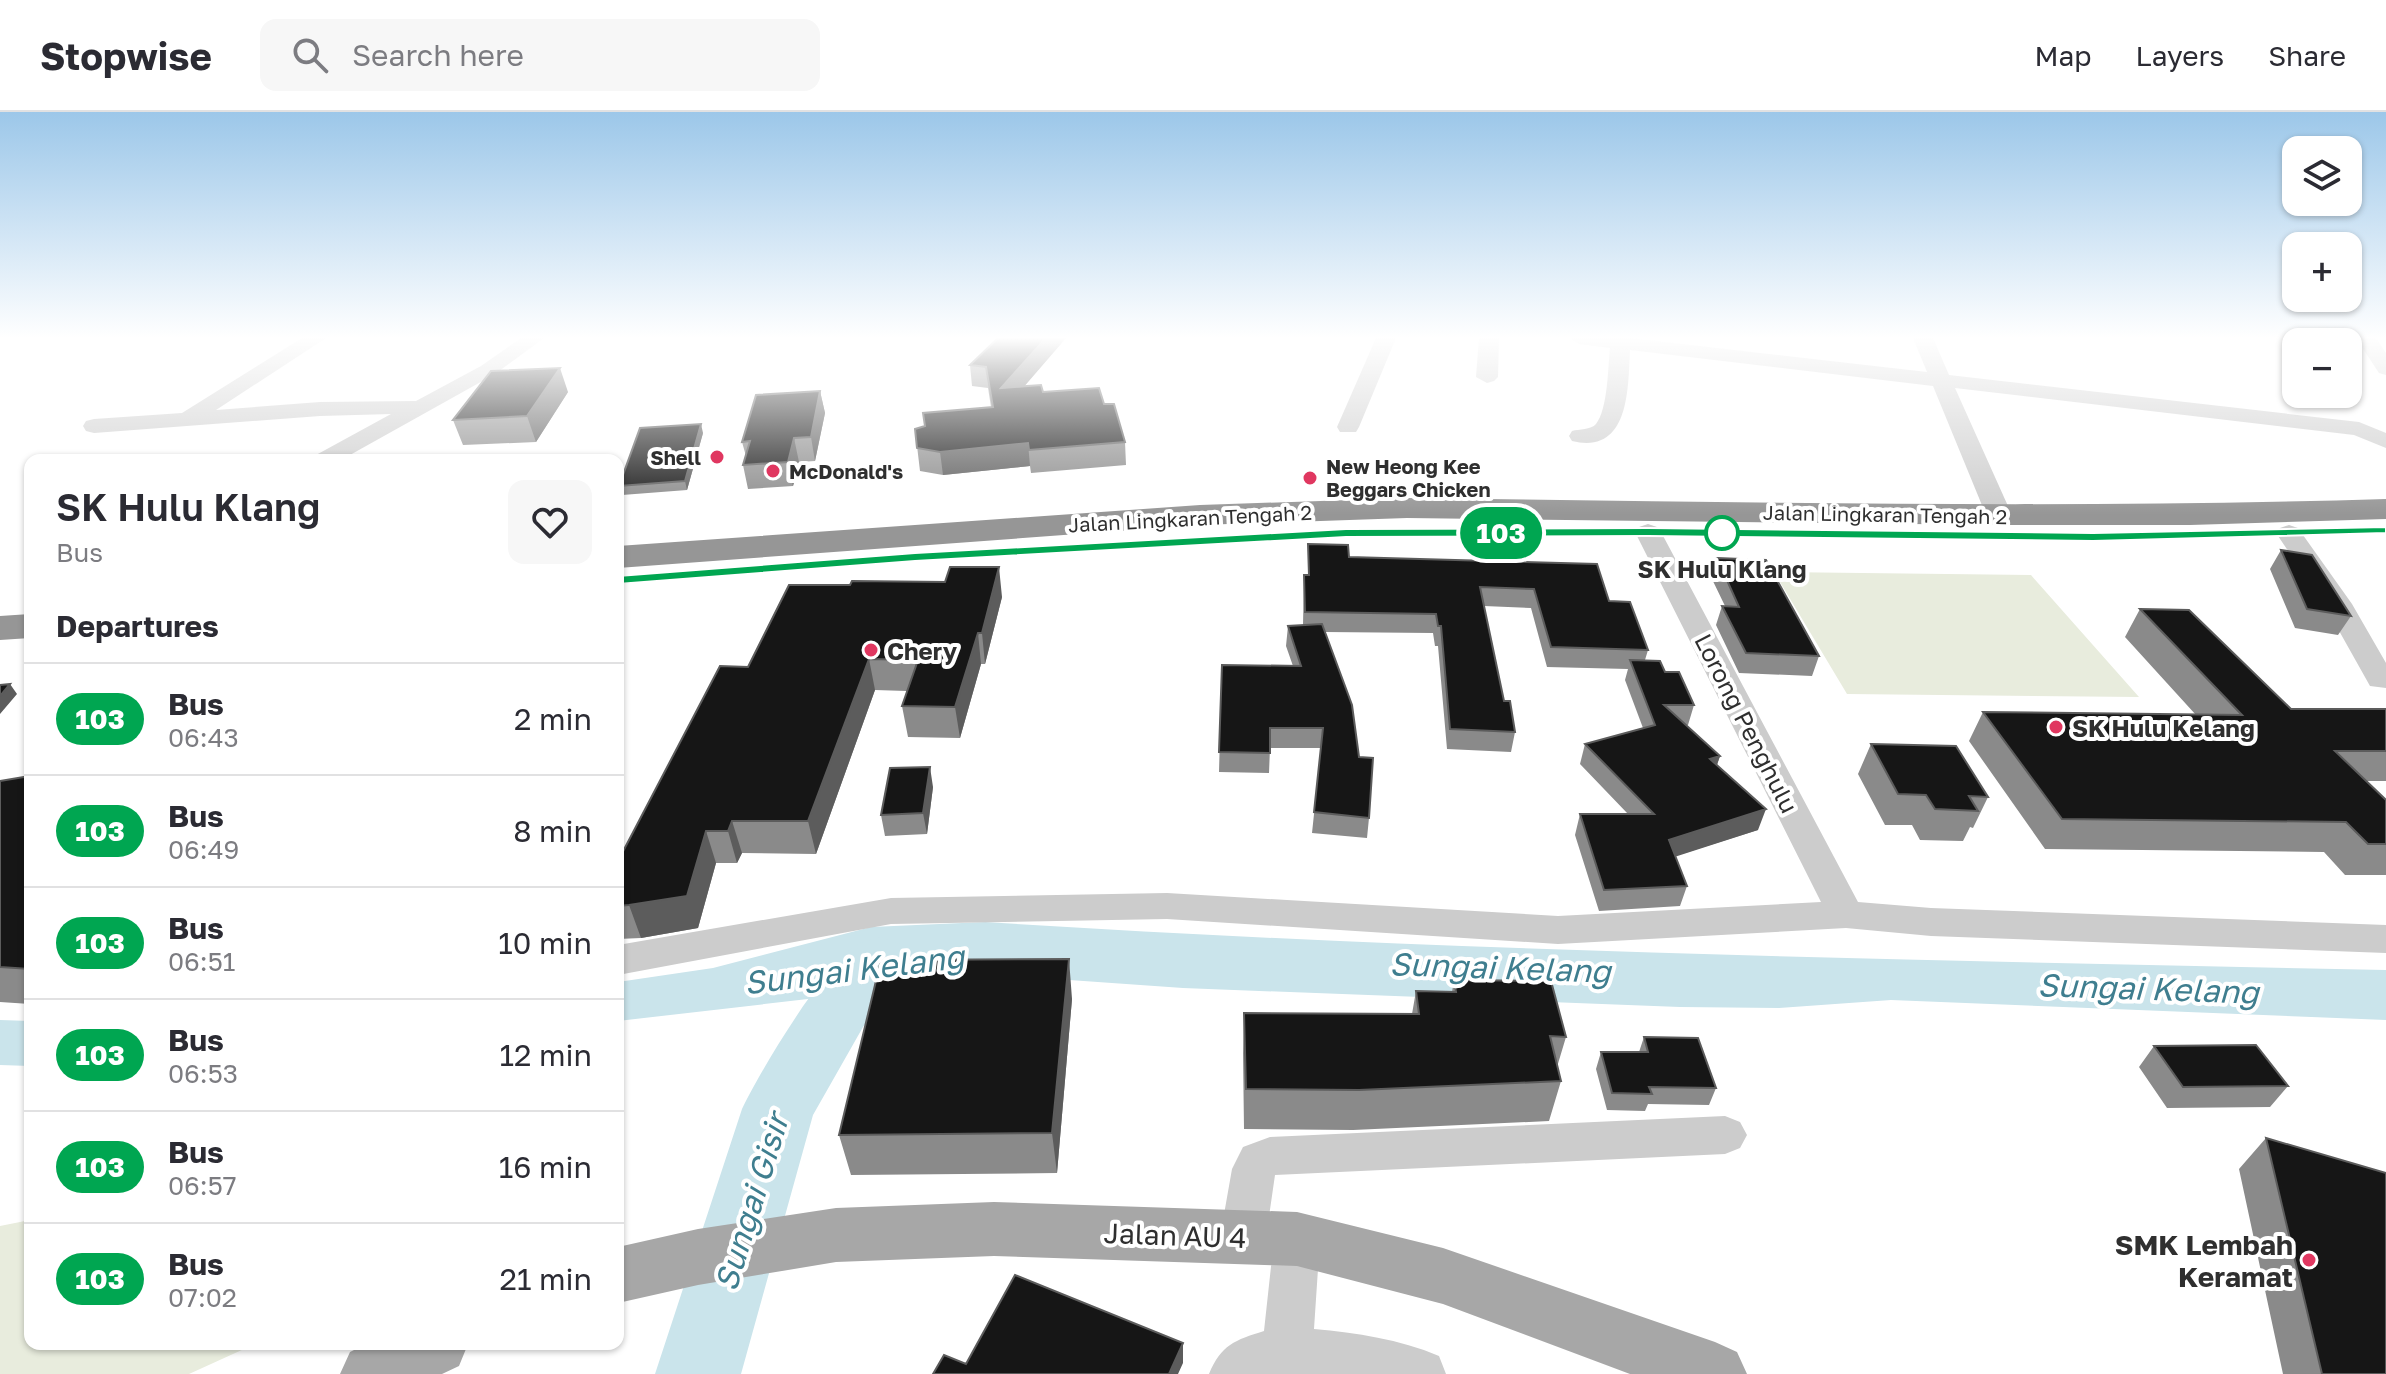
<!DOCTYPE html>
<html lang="en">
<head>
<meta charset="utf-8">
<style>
  :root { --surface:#fff; --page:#f7f7f7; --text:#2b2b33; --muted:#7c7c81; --line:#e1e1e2 }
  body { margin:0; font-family:"Golos Text",sans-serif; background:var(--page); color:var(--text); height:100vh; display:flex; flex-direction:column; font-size:30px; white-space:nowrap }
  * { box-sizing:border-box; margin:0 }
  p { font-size:26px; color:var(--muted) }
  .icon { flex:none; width:44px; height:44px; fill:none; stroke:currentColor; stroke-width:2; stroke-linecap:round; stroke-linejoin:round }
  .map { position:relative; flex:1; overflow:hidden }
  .drawer { position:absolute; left:24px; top:342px; width:600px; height:896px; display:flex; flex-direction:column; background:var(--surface); border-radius:16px; box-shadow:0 2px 6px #0004 }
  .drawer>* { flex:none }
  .badge { padding:0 16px; border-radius:26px; font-size:28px; line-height:52px }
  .controls { position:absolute; left:2282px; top:24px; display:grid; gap:16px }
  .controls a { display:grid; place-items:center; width:80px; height:80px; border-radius:16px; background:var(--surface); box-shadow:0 2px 6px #0004; font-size:40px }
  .map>.badge { position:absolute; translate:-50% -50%; box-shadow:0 0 0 4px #fff }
  h2 { padding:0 32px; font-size:30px; line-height:72px }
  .round { display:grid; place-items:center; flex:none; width:84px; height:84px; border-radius:16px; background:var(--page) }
  .headline { display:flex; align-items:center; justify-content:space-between; height:136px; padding:0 32px }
  h1 { font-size:38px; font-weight:600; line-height:60px }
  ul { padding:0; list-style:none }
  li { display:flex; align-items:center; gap:24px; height:112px; padding:0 32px; border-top:2px solid var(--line) }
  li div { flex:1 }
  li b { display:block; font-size:30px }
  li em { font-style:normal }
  li .badge { min-width:88px; font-weight:700; text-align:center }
  header { display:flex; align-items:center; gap:48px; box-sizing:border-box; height:112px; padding:0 40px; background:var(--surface); border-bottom:2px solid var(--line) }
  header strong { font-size:38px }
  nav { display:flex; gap:44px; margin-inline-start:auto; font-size:28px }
  .search { width:560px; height:72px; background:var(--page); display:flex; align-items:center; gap:20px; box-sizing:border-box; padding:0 28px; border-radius:16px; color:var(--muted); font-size:30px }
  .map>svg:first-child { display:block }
  .green { fill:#e8ecdd }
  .water { fill:#cae4eb }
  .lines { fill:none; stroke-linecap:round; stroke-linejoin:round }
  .river { fill:#cae4eb; fill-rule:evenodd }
  .minor { fill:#ccc; fill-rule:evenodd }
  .major { fill:#a7a7a7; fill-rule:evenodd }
  .highway { fill:#969696; fill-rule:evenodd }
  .wall { fill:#8a8a8a }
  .shaded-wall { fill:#5c5c5c }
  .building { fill:#161616; stroke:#5c5c5c; stroke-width:2 }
  .line { fill:#00a651; stroke:#fff; stroke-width:2 }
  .poi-dot { fill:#e03760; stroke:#fff; stroke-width:3 }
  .stop-dot { fill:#fff; stroke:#00a651; stroke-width:4 }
  .labels { text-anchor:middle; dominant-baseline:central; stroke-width:8; stroke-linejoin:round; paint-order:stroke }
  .far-poi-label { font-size:20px; font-weight:bold; fill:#2f2f2f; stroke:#fff; text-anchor:start }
  .far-street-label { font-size:20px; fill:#2f2f2f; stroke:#fff }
  .stop-label { font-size:24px; font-weight:bold; fill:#2f2f2f; stroke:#fff }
  .poi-label { font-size:24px; font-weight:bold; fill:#2f2f2f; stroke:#fff; text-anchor:start }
  .street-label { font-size:24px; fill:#2f2f2f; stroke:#fff }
  .near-street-label { font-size:28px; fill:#2f2f2f; stroke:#fff }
  .near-poi-label { font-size:28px; font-weight:bold; fill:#2f2f2f; stroke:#fff; text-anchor:end }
  .near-water-label { font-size:32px; font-style:italic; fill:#3f7e8f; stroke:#fff }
</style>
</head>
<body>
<header>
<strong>Stopwise</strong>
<div class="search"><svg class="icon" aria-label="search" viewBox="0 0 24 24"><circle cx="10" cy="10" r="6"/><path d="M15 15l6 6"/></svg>Search here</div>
<nav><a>Map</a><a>Layers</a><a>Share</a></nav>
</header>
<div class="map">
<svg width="2386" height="1262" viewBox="0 0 2386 1262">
  <rect width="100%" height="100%" fill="#fff"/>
  <!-- green -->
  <path class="green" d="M1774,460L2031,463L2139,585L1847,582Z
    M30,1108V1232H255L189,1262H0V1114Z"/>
  <!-- water -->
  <path class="water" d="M985,810C1451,840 1919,848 2386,858V908L1891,888L1779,896L1680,895L1183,876L926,858L869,880L618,909V870L713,856L871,815Z
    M0,908L30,909V954L0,953Z"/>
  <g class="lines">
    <!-- river -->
    <path class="river" d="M880,825L903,833L913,850L903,867L863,915L813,1003L741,1262H655L742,997C762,956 820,859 856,833C862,829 873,828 880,825Z"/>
    <!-- minor -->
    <path class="minor" d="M302,226H326L216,298L320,290L416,289L481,254L521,226H544L495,262L341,348H312L316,343L391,302L320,304L94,321L86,319L83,314L86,309L94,307L182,301Z
      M1376,226H1396L1359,315L1356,320H1340L1337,315Z
      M1479,226H1499L1498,265L1494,269L1487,271L1476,265Z
      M1569,226H1630L1927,260L1913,226H1933L1949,263L2359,310L2386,321V336L2354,323L1955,276L2012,403L2008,408H1990L1986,403L1933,274L1630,238C1628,276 1630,343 1572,329L1569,324L1572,319C1579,317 1591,318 1596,312C1608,297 1608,254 1610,236L1579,232Z
      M2356,226H2376L2386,241V263L2379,261Z
      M1648,412L1657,415L1661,420L1858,790L1931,796L2386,813V841L1931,824L1846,816L1558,832L1167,807L891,812L618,863V833L891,786L1167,781L1558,804L1821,790L1635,420L1639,415Z
      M2289,413L2298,416L2352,492L2386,551V576L2370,574L2324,492L2276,421L2280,416Z
      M1725,1004L1740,1010L1747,1023L1740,1036L1725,1042L1275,1063L1266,1125L1260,1140L1243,1146L1226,1140L1220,1125L1232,1057L1243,1035L1270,1025Z
      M1297,1105L1314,1112L1320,1127L1314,1217C1357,1221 1399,1227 1439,1244L1446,1262H1209C1221,1233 1235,1228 1264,1219L1274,1127L1280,1112Z"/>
    <!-- major -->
    <path class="major" d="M994,1090L1297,1100L1443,1136L1715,1230L1737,1240L1747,1262H1630L1443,1192L1297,1154L994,1144L836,1150L698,1173L618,1191V1135L698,1117L836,1096Z
      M366,1232H468L459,1254L442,1262H340L350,1240Z"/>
    <!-- highway -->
    <path class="highway" d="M1407,386C1733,390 2060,397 2386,387V407L2190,413H1999L1407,406L1200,413L618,456V434L1200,393Z
      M30,502V526L0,528V504Z"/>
  </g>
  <!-- wall -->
  <path class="wall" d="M998,226H1066L1024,274L1043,280L1104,292L1125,330L1126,353L1031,361L1030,354L943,363L920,359L915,317L991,295L988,276L972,274L970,253Z
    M820,279L825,301L815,349L799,350L793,374L748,377L743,353L746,344L742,330Z
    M568,280L536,330L463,333L453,308Z
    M703,321L687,378L622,383L619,374Z
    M1308,432L1349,445L1609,489L1648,538L1645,548L1665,560L1694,593L1688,613H1686L1720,644L1717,653L1758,718L1675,744L1687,774L1680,794L1599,799L1575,723L1580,702H1628L1580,652L1585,632L1643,616L1625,568L1628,557L1547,555L1531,496L1484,494L1504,589L1515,620L1511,640L1447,637L1438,534H1435L1433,521L1325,520L1359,645L1369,706L1367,726L1312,721L1321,636H1270L1269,661L1219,660L1222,553L1293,554L1286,534L1288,514L1303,513L1304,463H1308Z
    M2281,438L2351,504L2338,523L2295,516L2270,457Z
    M1717,446L1819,544L1812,564L1739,561L1716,513L1722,494H1725L1711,465Z
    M1002,485L985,552H981L960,626L908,625L902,594L907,579L875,578L816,742L742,741L737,751H716L698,816L641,826L618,827V749L748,555Z
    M2140,497L2291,597H2386V669H2366L2386,688V763H2345L2324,740L2045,737L1969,629L1983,600L2196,603L2125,525Z
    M1871,632L1988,685L1973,716L1970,715L1963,729L1920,728L1912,713H1885L1858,662Z
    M30,664V892L0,890V669Z
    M933,675L927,722L885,724L881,703Z
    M1454,868L1566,925L1557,955L1561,969L1549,1009L1353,1018L1244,1017L1243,941L1244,901L1412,902L1416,879L1452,880Z
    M1072,887L1057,1061L851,1063L839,1023Z
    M1644,925L1716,976L1709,993L1648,992L1645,999L1607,998L1596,957L1601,940H1639Z
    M2154,934L2288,974L2270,995L2167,996L2139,955Z
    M2266,1026L2386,1262H2283L2239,1057Z"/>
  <!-- shaded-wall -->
  <path class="shaded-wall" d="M1046,226H1066L1004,298L1001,276Z
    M560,256L568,280L536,330L527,304Z
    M820,279L825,301L815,349L811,325Z
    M701,312L703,321L687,378L685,369Z
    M794,326L799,350L793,374L788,350Z
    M1028,331L1030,354L943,363L940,340Z
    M999,455L1002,485L985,552L982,521Z
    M978,521L981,552L960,626L955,595Z
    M869,547L875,578L816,742L808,709Z
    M10,572L17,582L0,602V584Z
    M1720,644L1713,664L1710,647Z
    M930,655L933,675L927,722L923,701Z
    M1766,697L1758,718L1662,749L1669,728Z
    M732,709L742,741L737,751L728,719Z
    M706,719L716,751L698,816L641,826L629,793Z
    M1069,847L1072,887L1057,1061L1052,1021Z
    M1183,1231V1251L1178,1262H1169Z"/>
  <!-- building -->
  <path class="building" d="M998,226H1046L1001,276L1041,273L1043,280L1099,276L1104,292H1114L1125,330L1029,338L1028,331L940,340L917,336L915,317L925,314L923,301L993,295L986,255L970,253Z
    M560,256L527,304L453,308L491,259Z
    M820,279L811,325L794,326L788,350L743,353L750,329L742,330L756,283Z
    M701,312L685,369L619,374L640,316Z
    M1308,432L1348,433L1349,445L1597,452L1609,489L1630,490L1648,538L1551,535L1534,477L1480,475L1504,589H1510L1515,620L1450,617L1441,514H1438L1436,502L1305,500L1304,463H1309Z
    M2281,438L2312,443L2351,504L2307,497Z
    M1717,446L1766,448L1819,544L1746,541L1722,494L1739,495Z
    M950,455H999L982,521H978L955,595L902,594L918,548L869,547L808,709H732L728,719H706L687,784L629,793L618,794V749L720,554L748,555L789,473H850L852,469L945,470Z
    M2140,497L2189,498L2291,597H2386V639H2335L2386,688V732H2368L2346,710L2062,707L1983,600L2242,603Z
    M1322,512L1352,593L1359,645L1373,646L1369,706L1314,700L1323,616H1270V641L1219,640L1222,553L1301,554L1288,514Z
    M1630,548L1660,549L1665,560H1679L1694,593H1664L1720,644L1710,647L1766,697L1669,728L1687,774L1604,778L1580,702H1654L1585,632L1655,613Z
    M10,572L0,584V573Z
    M1871,632L1956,634L1988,685L1969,684L1978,699L1935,697L1926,683L1898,682Z
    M930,655L923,701L881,703L890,656Z
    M30,664V857L0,855V669Z
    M1069,847L1052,1021L839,1023L881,848Z
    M1454,868L1551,869L1566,925L1550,924L1561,969L1359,978L1246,977L1244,901L1419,902L1416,879L1456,880Z
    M1644,925L1698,926L1716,976L1649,975L1652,982L1612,981L1601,940H1648Z
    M2256,933L2288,974L2183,975L2154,934Z
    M2266,1026L2386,1061V1262H2322Z
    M1015,1163L1183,1231L1169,1262H933L944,1243L966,1252Z"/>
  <!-- sky -->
  <linearGradient id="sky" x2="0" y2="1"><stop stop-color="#9cc7e9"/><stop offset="0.56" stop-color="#fff"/><stop offset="1" stop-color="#fff" stop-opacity="0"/></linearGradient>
  <rect width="2386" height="403" fill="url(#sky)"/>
  <!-- line -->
  <path class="line" d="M2386,415V421L2093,429L1648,424L1346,425L915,449L618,472L611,468L618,464L915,441L1346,417L1648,416L2093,421Z"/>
  <!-- markers -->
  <g class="poi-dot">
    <circle cx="717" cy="345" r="8"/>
    <circle cx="773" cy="359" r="8"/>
    <circle cx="1310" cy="366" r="8"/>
    <circle cx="871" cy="538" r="8"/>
    <circle cx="2056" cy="615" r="8"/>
    <circle cx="2309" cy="1148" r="8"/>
  </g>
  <circle class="stop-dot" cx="1722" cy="421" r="16"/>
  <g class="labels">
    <!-- far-poi labels -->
    <g class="far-poi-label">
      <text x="701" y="345" text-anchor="end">Shell</text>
      <text x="1326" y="354">New Heong Kee<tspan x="1326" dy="23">Beggars Chicken</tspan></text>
      <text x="789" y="359">McDonald's</text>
    </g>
    <!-- far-street labels -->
    <g class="far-street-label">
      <text transform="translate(1885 402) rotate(1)">Jalan Lingkaran Tengah 2</text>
      <text transform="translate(1190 406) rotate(-3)">Jalan Lingkaran Tengah 2</text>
    </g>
    <!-- stop labels -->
    <g class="stop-label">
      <text x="1722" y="456">SK Hulu Klang</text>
    </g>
    <!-- poi labels -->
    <g class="poi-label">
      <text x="887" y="538">Chery</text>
      <text x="2072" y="615">SK Hulu Kelang</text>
    </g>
    <!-- street labels -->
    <g class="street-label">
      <text transform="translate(1747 611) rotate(63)">Lorong Penghulu</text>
    </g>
    <!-- near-street labels -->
    <g class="near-street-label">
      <text transform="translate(1175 1123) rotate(2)">Jalan AU 4</text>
    </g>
    <!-- near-poi labels -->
    <g class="near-poi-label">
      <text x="2293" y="1132">SMK Lembah<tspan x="2293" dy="32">Keramat</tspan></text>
    </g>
    <!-- near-water labels -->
    <g class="near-water-label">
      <text transform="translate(1500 855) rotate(2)">Sungai Kelang</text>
      <text transform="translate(854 857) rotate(-7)">Sungai Kelang</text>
      <text transform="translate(2148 876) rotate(2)">Sungai Kelang</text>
      <text transform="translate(751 1090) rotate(-73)">Sungai Gisir</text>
    </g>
  </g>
</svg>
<div class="controls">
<a><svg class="icon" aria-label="layers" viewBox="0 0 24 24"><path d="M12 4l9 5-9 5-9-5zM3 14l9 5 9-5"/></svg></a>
<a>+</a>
<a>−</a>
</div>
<b class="badge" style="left:1501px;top:421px;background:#00a651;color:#fff">103</b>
<section class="drawer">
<div class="headline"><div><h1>SK Hulu Klang</h1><p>Bus</p></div><a class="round"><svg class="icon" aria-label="heart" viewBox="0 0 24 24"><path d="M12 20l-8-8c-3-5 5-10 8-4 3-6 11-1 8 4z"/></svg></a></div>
<h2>Departures</h2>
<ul>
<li><span class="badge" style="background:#00a651;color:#fff">103</span><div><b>Bus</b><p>06:43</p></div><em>2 min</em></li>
<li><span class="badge" style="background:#00a651;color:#fff">103</span><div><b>Bus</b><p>06:49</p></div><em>8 min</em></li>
<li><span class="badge" style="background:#00a651;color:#fff">103</span><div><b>Bus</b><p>06:51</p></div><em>10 min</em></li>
<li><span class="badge" style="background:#00a651;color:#fff">103</span><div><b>Bus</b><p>06:53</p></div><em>12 min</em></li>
<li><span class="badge" style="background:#00a651;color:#fff">103</span><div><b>Bus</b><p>06:57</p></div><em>16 min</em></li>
<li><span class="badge" style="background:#00a651;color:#fff">103</span><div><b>Bus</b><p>07:02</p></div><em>21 min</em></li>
</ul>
</section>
</div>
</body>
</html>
